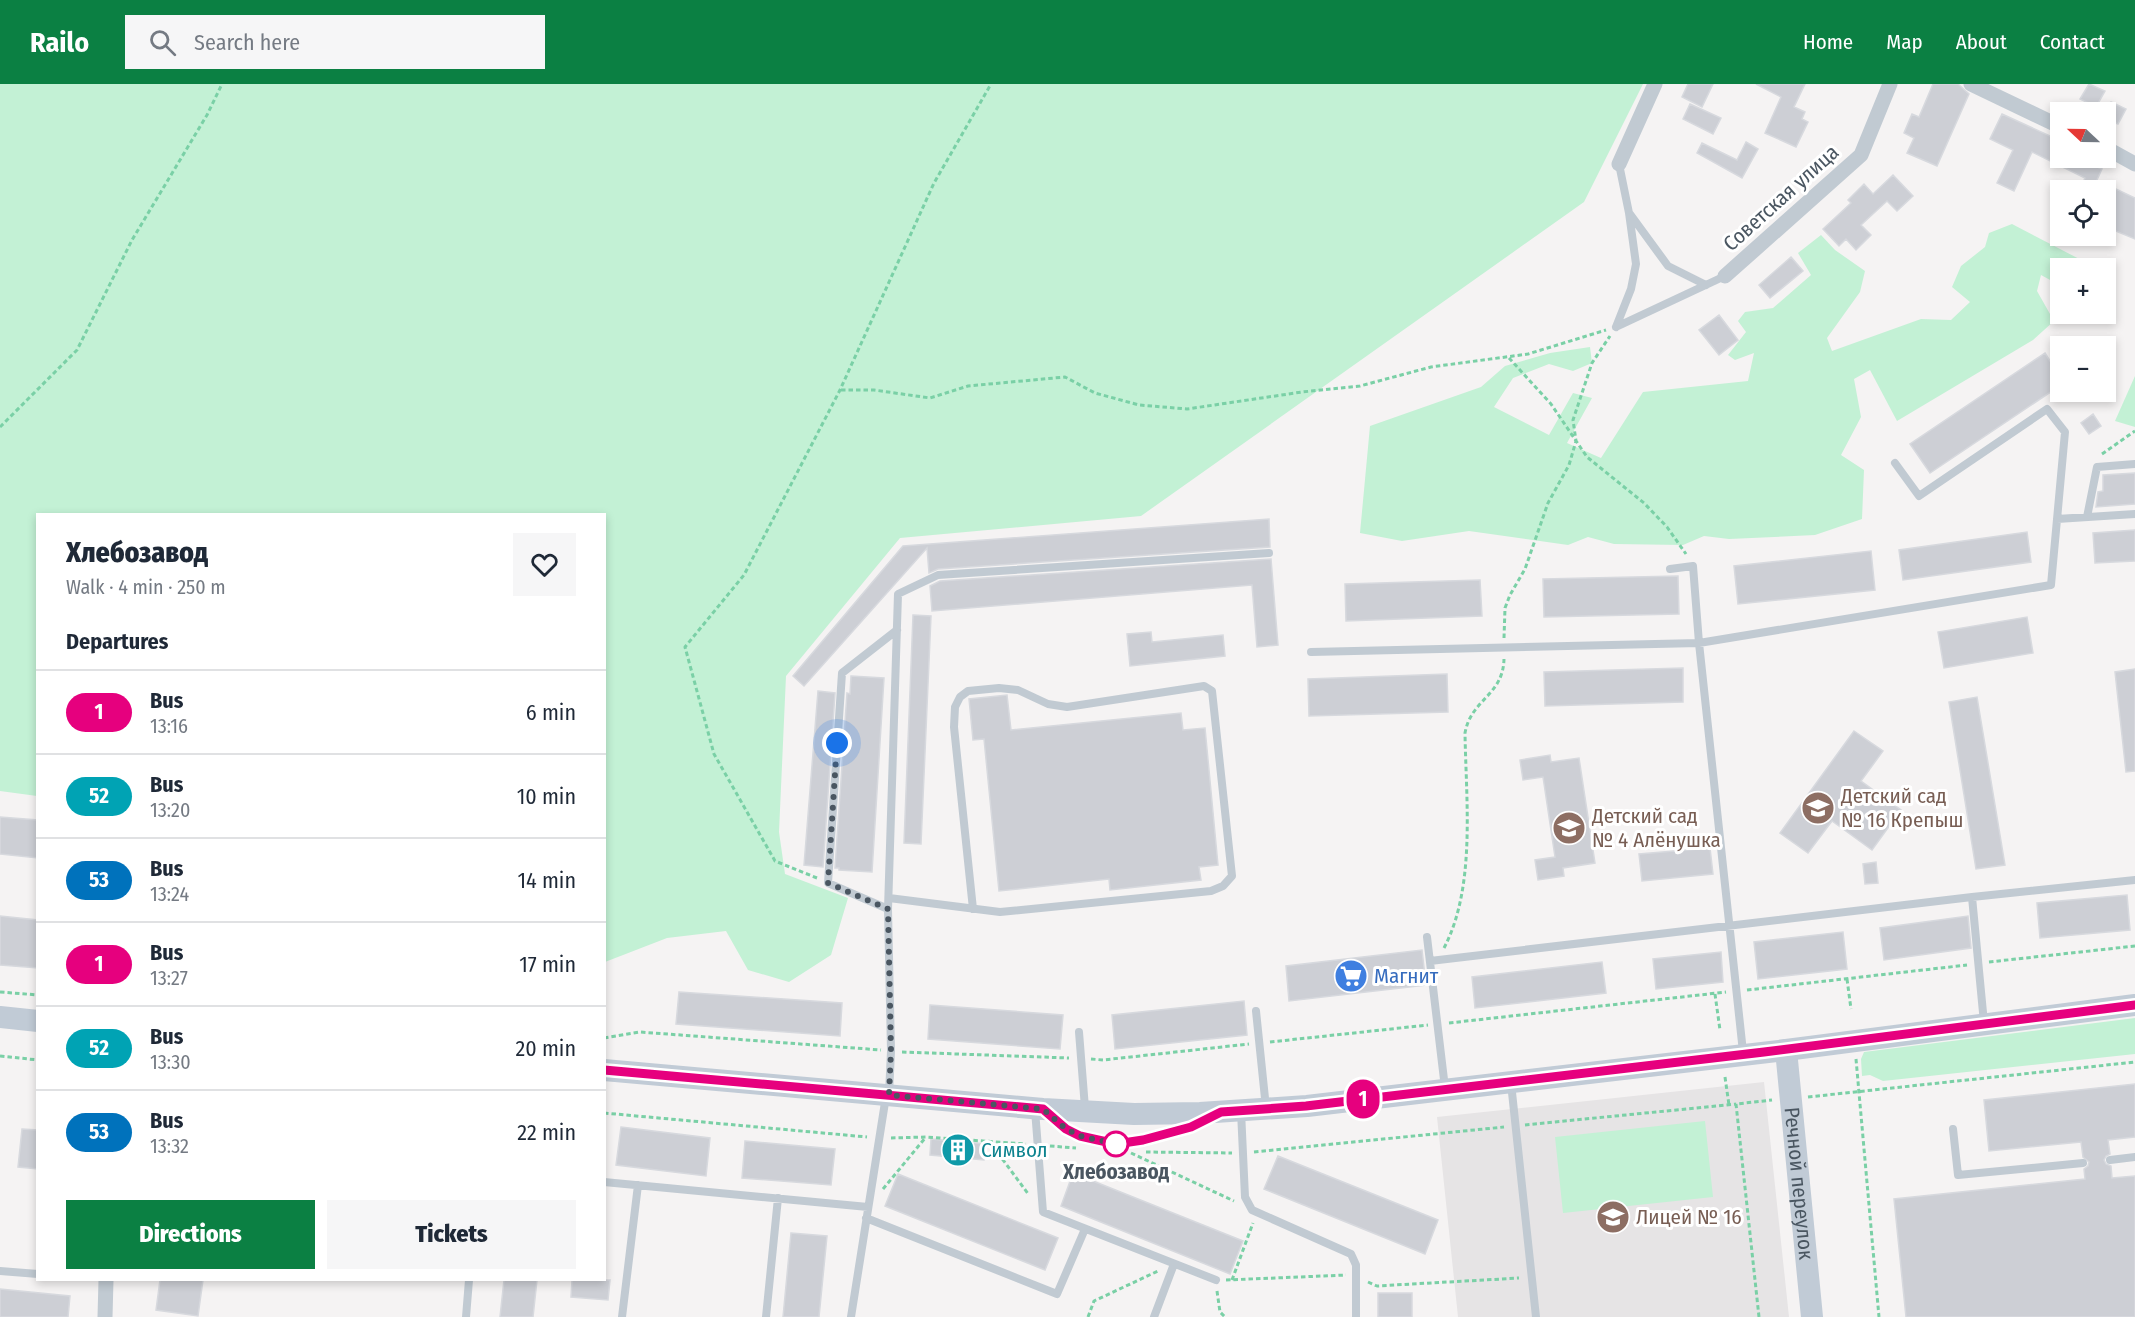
<!DOCTYPE html>
<html lang="en">
<head>
<meta charset="utf-8">
<style>
  :root { --surface:#fff; --page:#f6f6f7; --text:#1f2937; --muted:#747a83; --line:#e0e1e3; --accent:#0b8043 }
  body { margin:0; font-family:"Fira Sans Condensed",sans-serif; background:var(--page); color:var(--text); height:100vh; display:flex; flex-direction:column; font-size:22px; white-space:nowrap }
  * { box-sizing:border-box; margin:0 }
  p { font-size:20px; color:var(--muted) }
  .icon { flex:none; width:33px; height:33px; fill:none; stroke:currentColor; stroke-width:2; stroke-linecap:round; stroke-linejoin:round }
  .map { position:relative; flex:1; overflow:hidden }
  .drawer { position:absolute; left:36px; top:429px; width:570px; height:768px; display:flex; flex-direction:column; background:var(--surface); border-radius:0px; box-shadow:0 3px 9px #0003 }
  .drawer>* { flex:none }
  .badge { padding:0 12px; border-radius:20px; font-size:21px; line-height:39px }
  .needle { width:39px; rotate:292deg }
  .controls { position:absolute; left:2050px; top:18px; display:grid; gap:12px }
  .controls a { display:grid; place-items:center; width:66px; height:66px; border-radius:0px; background:var(--surface); box-shadow:0 3px 9px #0003; font-size:30px }
  .you { position:absolute; width:30px; height:30px; margin:-15px; border:4px solid #fff; border-radius:50%; background:#1a73e8; box-shadow:0 0 0 9px #1a73e833 }
  .map>.badge { position:absolute; translate:-50% -50%; box-shadow:0 0 0 3px #fff }
  h2 { padding:0 30px; font-size:22px; line-height:54px }
  .round { display:grid; place-items:center; flex:none; width:63px; height:63px; border-radius:0px; background:var(--page) }
  .summary { display:flex; align-items:center; justify-content:space-between; height:102px; padding:0 30px }
  h1 { font-size:28px; font-weight:800; line-height:45px }
  .cta { display:flex; gap:12px; margin-top:auto; padding:12px 30px }
  .cta a { flex:1; height:69px; border-radius:0px; background:var(--accent); color:#fff; font-size:24px; font-weight:800; line-height:69px; text-align:center }
  .cta a+a { background:var(--page); color:var(--text) }
  ul { padding:0; list-style:none }
  li { display:flex; align-items:center; gap:18px; height:84px; padding:0 30px; border-top:2px solid var(--line) }
  li div { flex:1 }
  li b { display:block; font-size:22px }
  li em { font-style:normal }
  li .badge { min-width:66px; font-weight:700; text-align:center }
  header { display:flex; align-items:center; gap:36px; box-sizing:border-box; height:84px; padding:0 30px; background:var(--accent); color:#fff }
  header strong { font-size:28px }
  nav { display:flex; gap:33px; margin-inline-start:auto; font-size:21px }
  .search { width:420px; height:54px; background:var(--page); display:flex; align-items:center; gap:15px; box-sizing:border-box; padding:0 21px; border-radius:0px; color:var(--muted); font-size:22px }
  .map>svg:first-child { display:block }
  .education { fill:#e6e4e5 }
  .green { fill:#c3f1d5 }
  .building { fill:#cdcfd5; stroke:#d7d9de; stroke-width:1.5 }
  .lines { fill:none; stroke-linecap:round; stroke-linejoin:round }
  .path { stroke:#7ad0a6; stroke-width:3; stroke-dasharray:4.5 3; stroke-linecap:butt }
  .lane { stroke:#c1cad2; stroke-width:8 }
  .street { stroke:#c1cad2; stroke-width:15 }
  .secondary { stroke:#c1cbd6; stroke-width:22 }
  .line-casing { stroke:#fff; stroke-width:14 }
  .line { stroke:#e6007e; stroke-width:9 }
  .walk { stroke:#4a5661; stroke-width:6; stroke-dasharray:0 10.8 }
  .stop-dot { fill:#fff; stroke:#e6007e; stroke-width:3 }
  .labels { text-anchor:middle; dominant-baseline:central; stroke-width:6; stroke-linejoin:round; paint-order:stroke }
  .street-label { font-size:21px; fill:#4a5661; stroke:#fff }
  .education-label { font-size:21px; fill:#785e54; stroke:#fff; text-anchor:start }
  .shop-label { font-size:21px; fill:#366cbe; stroke:#fff; text-anchor:start }
  .culture-label { font-size:21px; fill:#0d838f; stroke:#fff; text-anchor:start }
  .stop-label { font-size:21px; font-weight:bold; fill:#4a5661; stroke:#fff }
</style>
</head>
<body>
<header>
<strong>Railo</strong>
<div class="search"><svg class="icon" aria-label="search" viewBox="0 0 24 24"><circle cx="10" cy="10" r="6"/><path d="M15 15l6 6"/></svg>Search here</div>
<nav><a>Home</a><a>Map</a><a>About</a><a>Contact</a></nav>
</header>
<div class="map">
<svg width="2135" height="1233" viewBox="0 0 2135 1233">
  <rect width="100%" height="100%" fill="#f5f3f3"/>
  <!-- education -->
  <path class="education" d="M1764,998L1789,1233H1458L1437,1033Z"/>
  <!-- green -->
  <path class="green" d="M0,0H1643L1584,118L1141,432L900,454L786,592L779,748L785,790L848,814L831,871L789,898L748,886L726,847L667,854L605,878L604,430H38L37,712L0,707Z
    M2012,140L2087,179L2084,184H2061V202L2041,191L2037,207L2054,237L2033,256L1897,337L1870,286L1854,295L1861,333L1841,371L1864,386L1862,435L1815,451L1729,455L1704,452L1683,461L1614,460L1588,453L1568,461L1469,447L1402,457L1360,449L1370,342L1481,303L1505,282L1550,269L1590,263L1592,279L1573,287L1549,280L1513,294L1494,323L1549,351L1573,309L1592,314L1567,359L1601,374L1643,308L1748,297L1754,269L1735,276L1728,271L1746,248L1738,237L1745,228L1773,224L1811,191L1798,169L1821,151L1835,166L1865,187L1860,208L1827,254L1832,267L1921,235L1951,236L1970,218L1952,203L1961,182L1985,163L1989,149Z
    M2135,292V343L2115,337Z
    M2135,934V970L1883,997L1870,991L1862,992L1861,975L1864,968Z
    M1705,1037L1713,1113L1563,1129L1555,1053Z"/>
  <!-- building -->
  <path class="building" d="M1688,0H1713L1702,23L1682,13Z
    M1756,0H1805L1794,23L1805,28L1802,35L1808,38L1796,63L1765,49L1781,13Z
    M1933,0H1958L1969,10L1937,82L1907,69L1914,54L1904,49L1912,30L1919,33Z
    M2089,0L2105,7L2096,23L2080,15Z
    M2111,18L2126,25L2118,40L2106,35V28Z
    M1690,20L1721,34L1713,50L1683,35Z
    M2002,30L2061,57V74H2091L2088,79L2102,85L2097,96L2135,114V155L2106,143V106H2079L2085,94L2032,68L2014,107L1997,99L2013,66L1990,55Z
    M1746,58L1758,65L1742,94L1697,69L1702,59L1737,76Z
    M1893,91L1913,112L1897,127L1887,117L1861,141L1871,151L1856,166L1846,155L1839,162L1823,145L1851,119L1848,116L1864,100L1873,110Z
    M1791,173L1803,187L1770,214L1759,201Z
    M1719,231L1738,256L1719,271L1699,246Z
    M2045,269L2061,294V301L1930,389L1910,360Z
    M2093,330L2101,342L2089,350L2081,339Z
    M2135,389V420L2096,423L2098,408L2103,407V391Z
    M1269,435L1270,463L938,485L929,489L927,464L804,602L793,592L903,462Z
    M2135,446V477L2095,479L2093,449Z
    M2027,448L2031,478L1903,496L1899,466Z
    M1871,467L1875,506L1738,520L1734,482Z
    M1271,475L1278,561L1257,563L1252,501L932,527L930,502L940,497Z
    M1678,492L1679,530L1544,533L1543,495Z
    M1480,496L1482,532L1346,537L1345,500Z
    M913,531L931,532L921,760L904,759Z
    M2027,533L2033,569L1944,584L1938,548Z
    M1151,548L1152,558L1223,551L1225,572L1130,582L1127,550Z
    M1683,584V618L1545,622L1544,588Z
    M2135,585V687L2126,688L2115,588Z
    M1447,590L1448,628L1309,632L1308,595Z
    M851,592L884,594L872,788L839,786V784H835L847,609L850,610Z
    M818,607L835,609L823,783L804,781Z
    M1007,611L1011,646L1181,629L1183,646L1205,644L1218,781L1199,783L1201,796L1110,806L1109,795L999,807L984,655L973,656L969,615Z
    M1977,613L2005,781L1976,785L1949,618Z
    M1854,647L1883,667L1861,697L1901,726L1872,766L1832,737L1808,769L1780,749Z
    M1550,671L1551,678L1579,674L1595,779L1563,784L1564,792L1538,796L1535,776L1555,773L1543,693L1523,696L1520,676Z
    M0,733L38,736V774L0,770Z
    M1710,764L1713,790L1642,797L1639,770Z
    M1876,778L1878,799L1865,800L1863,780Z
    M2127,811L2130,846L2040,854L2037,819Z
    M0,832L38,836V884L0,881Z
    M1968,832L1971,864L1884,876L1880,844Z
    M1843,848L1847,885L1758,895L1754,858Z
    M1422,866L1426,901L1289,917L1286,882Z
    M1721,868L1723,898L1656,905L1653,875Z
    M1602,878L1606,909L1475,924L1472,893Z
    M679,908L842,919L840,952L676,940Z
    M1244,917L1247,951L1115,965L1112,931Z
    M930,921L1063,931L1060,965L928,955Z
    M2135,1000V1053L2108,1056L2110,1070L2106,1072L2104,1076L2106,1080L2111,1082L2112,1094L2135,1092V1233H1906L1894,1115L2085,1095L2084,1085L2088,1082L2089,1078L2083,1073L2081,1058L1989,1067L1984,1016Z
    M621,1043L710,1054L706,1092L616,1081Z
    M22,1045L38,1046V1085L18,1083Z
    M931,1055L986,1060L984,1076L930,1071Z
    M745,1057L835,1065L831,1101L742,1094Z
    M1278,1072L1438,1136L1425,1170L1264,1105Z
    M1073,1089L1243,1157L1230,1190L1061,1122Z
    M898,1090L1058,1154L1045,1186L885,1122Z
    M791,1149L827,1152L819,1233H783Z
    M160,1196H203L198,1232L156,1226Z
    M504,1196H537L533,1233H500Z
    M572,1196H610L608,1216L571,1213Z
    M0,1205L70,1212L68,1233H0Z
    M1378,1209H1412V1233H1378Z"/>
  <g class="lines">
    <!-- path -->
    <path class="path" d="M1509,274L1551,320L1587,373L1644,419L1667,443L1686,470
      M841,306H874L930,314L968,302L1065,293L1095,309L1139,321L1187,325L1302,308L1360,302L1431,283L1528,270L1606,246
      M0,343L77,266L132,156L207,31L222,0
      M2102,370L2135,347
      M1504,554L1505,524L1510,511L1525,485L1548,419L1569,381L1576,357L1573,336L1592,279L1610,252
      M817,794L775,777L714,670L685,563L744,491L840,306L934,99L991,0
      M1444,864C1476,803 1466,717 1465,649C1471,615 1503,612 1504,575
      M1989,878L2135,862
      M1847,895L1851,925
      M1747,906L1967,881
      M0,908L38,911
      M1715,910L1720,946
      M1449,939L1726,908
      M604,954L640,948L881,966
      M1270,958L1428,941
      M902,968L1069,974
      M0,972L38,976
      M1091,975L1103,976L1249,960
      M1856,975L1879,1233
      M1725,993L1729,1021
      M1808,1013L2135,978
      M604,1029L867,1053
      M1525,1041L1736,1020
      M891,1054L926,1053L1026,1060
      M989,1057L1029,1111
      M1050,1062L1076,1064
      M1146,1068L1232,1069
      M1254,1068L1504,1043
      M1131,1069L1234,1117
      M883,1105L926,1053
      M1226,1196L1346,1191
      M1232,1196L1253,1139
      M1368,1198L1377,1202L1519,1194
      M1217,1207L1220,1228L1225,1233
      M1088,1233L1094,1217L1158,1187
      M1759,1233L1736,1020L1772,1016"/>
    <!-- lane -->
    <path class="lane" d="M1630,130L1668,182L1706,201
      M1616,243L1631,205L1636,180L1629,129L1619,80
      M1616,243L1725,192
      M2087,433L2097,383L2135,380
      M2057,435L2135,430
      M1670,485L1693,482L1699,559L1743,968
      M1311,568L1699,559L2051,501L2065,348L2047,325L1919,412L1895,379
      M1972,813L1984,939
      M889,814L1000,828L1211,807L1223,802L1232,792L1212,607L1204,602L1067,623L1048,620L1018,606L999,604L968,607L960,613L955,623L954,643L973,825
      M888,825L828,799L842,589L897,546
      M1427,853L1445,1004
      M1430,877L1972,813L2135,796
      M1256,927L1266,1024
      M1079,948L1085,1024
      M1511,999L1536,1233
      M889,1010L891,967L888,825L898,510L938,491L1269,469
      M1035,1026L1043,1128L1216,1196
      M1241,1027L1245,1113L1252,1126L1351,1170L1356,1181V1233
      M1051,1032C1087,1063 1115,1063 1160,1051C1176,1047 1190,1044 1204,1036
      M1953,1045L1958,1091L2083,1079
      M2110,1076L2135,1073
      M604,1098L868,1123
      M866,1134L1057,1210L1085,1145
      M0,1187L38,1190
      M466,1233L469,1196
      M622,1233L638,1101
      M766,1233L778,1114
      M851,1233L886,1012
      M1154,1233L1174,1180"/>
    <!-- street -->
    <path class="street" d="M1971,0L2061,43
      M2106,64L2135,80
      M1619,80L1655,0
      M1725,192L1861,71L1890,0
      M105,1233L106,1196"/>
    <!-- secondary -->
    <g class="secondary">
      <path d="M0,933L38,937"/>
      <path id="s1" d="M1786,966L1812,1233"/>
      <path d="M604,986L1043,1025L1134,1030L1200,1029L1307,1022L1786,966L2135,921"/>
    </g>
  </g>
  <g class="lines">
    <!-- line casing -->
    <g class="line-casing">
      <path id="line" d="M604,986L1043,1025L1066,1045L1080,1052L1116,1060L1143,1056L1191,1043L1221,1028L1306,1022L1764,968L2135,921"/>
    </g>
    <!-- line -->
    <use href="#line" class="line"/>
    <!-- walk -->
    <path class="walk" d="M837,659L828,799L888,825L891,967L889,1011L1043,1025L1066,1045L1080,1052L1116,1060"/>
  </g>
  <!-- icons -->
  <defs>
    <g id="school-disc" transform="scale(1.725)"><circle r="9.5" fill="#8d6e63" stroke="#fff"/><path d="M0-5L7-2L0 1L-7-2ZM-4 1L0 2.5L4 1V4Q0 6-4 4Z" fill="#fff"/></g>
    <g id="supermarket-disc" transform="scale(1.725)"><circle r="9.5" fill="#3f7fe0" stroke="#fff"/><path d="M-6-5.5h2.5l.6 2H6L4.5 2H-2.5L-4.4-4H-6ZM-1.5 3.2a1.3 1.3 0 1 0 .1 0ZM3 3.2a1.3 1.3 0 1 0 .1 0Z" fill="#fff"/></g>
    <g id="building-disc" transform="scale(1.725)"><circle r="9.5" fill="#0f9aa8" stroke="#fff"/><path d="M-4-6H4V6H1V3H-1V6H-4ZM-2.5-4.3h1.7v1.8h-1.7ZM.8-4.3h1.7v1.8H.8ZM-2.5-1h1.7V.8h-1.7ZM.8-1h1.7V.8H.8Z" fill="#fff"/></g>
  </defs>
  <g fill-rule="evenodd">
    <use href="#school-disc" x="1818" y="724"/>
    <use href="#school-disc" x="1569" y="744"/>
    <use href="#supermarket-disc" x="1351" y="892"/>
    <use href="#building-disc" x="958" y="1066"/>
    <use href="#school-disc" x="1613" y="1133"/>
  </g>
  <!-- markers -->
  <circle class="stop-dot" cx="1116" cy="1060" r="12"/>
  <g class="labels">
    <!-- street labels -->
    <g class="street-label">
      <text transform="translate(1781 114) rotate(-42)">Советская улица</text>
      <text stroke="none"><textPath href="#s1" startOffset="134">Речной переулок</textPath></text>
    </g>
    <!-- education labels -->
    <g class="education-label">
      <text x="1841" y="712">Детский сад<tspan x="1841" dy="24">№ 16 Крепыш</tspan></text>
      <text x="1592" y="732">Детский сад<tspan x="1592" dy="24">№ 4 Алёнушка</tspan></text>
      <text x="1636" y="1133">Лицей № 16</text>
    </g>
    <!-- shop labels -->
    <g class="shop-label">
      <text x="1374" y="892">Магнит</text>
    </g>
    <!-- culture labels -->
    <g class="culture-label">
      <text x="981" y="1066">Символ</text>
    </g>
    <!-- stop labels -->
    <g class="stop-label">
      <text x="1116" y="1088">Хлебозавод</text>
    </g>
  </g>
</svg>
<div class="controls">
<a><svg class="needle" viewBox="-14 -14 28 28"><path d="M0-13l5 13h-10z" fill="#e53935"/><path d="M0 13l5-13h-10z" fill="#747a83"/></svg></a>
<a><svg class="icon" aria-label="locate" viewBox="0 0 24 24"><circle cx="12" cy="12" r="6"/><path d="M12 2v4M12 18v4M2 12h4M18 12h4"/></svg></a>
<a>+</a>
<a>−</a>
</div>
<div class="you" style="left:837px;top:659px"></div>
<b class="badge" style="left:1363px;top:1015px;background:#e6007e;color:#fff">1</b>
<section class="drawer">
<div class="summary"><div><h1>Хлебозавод</h1><p>Walk · 4 min · 250 m</p></div><a class="round"><svg class="icon" aria-label="heart" viewBox="0 0 24 24"><path d="M12 20l-8-8c-3-5 5-10 8-4 3-6 11-1 8 4z"/></svg></a></div>
<h2>Departures</h2>
<ul>
<li><span class="badge" style="background:#e6007e;color:#fff">1</span><div><b>Bus</b><p>13:16</p></div><em>6 min</em></li>
<li><span class="badge" style="background:#00a3b4;color:#fff">52</span><div><b>Bus</b><p>13:20</p></div><em>10 min</em></li>
<li><span class="badge" style="background:#0072bc;color:#fff">53</span><div><b>Bus</b><p>13:24</p></div><em>14 min</em></li>
<li><span class="badge" style="background:#e6007e;color:#fff">1</span><div><b>Bus</b><p>13:27</p></div><em>17 min</em></li>
<li><span class="badge" style="background:#00a3b4;color:#fff">52</span><div><b>Bus</b><p>13:30</p></div><em>20 min</em></li>
<li><span class="badge" style="background:#0072bc;color:#fff">53</span><div><b>Bus</b><p>13:32</p></div><em>22 min</em></li>
</ul>
<div class="cta"><a>Directions</a><a>Tickets</a></div>
</section>
</div>
</body>
</html>
